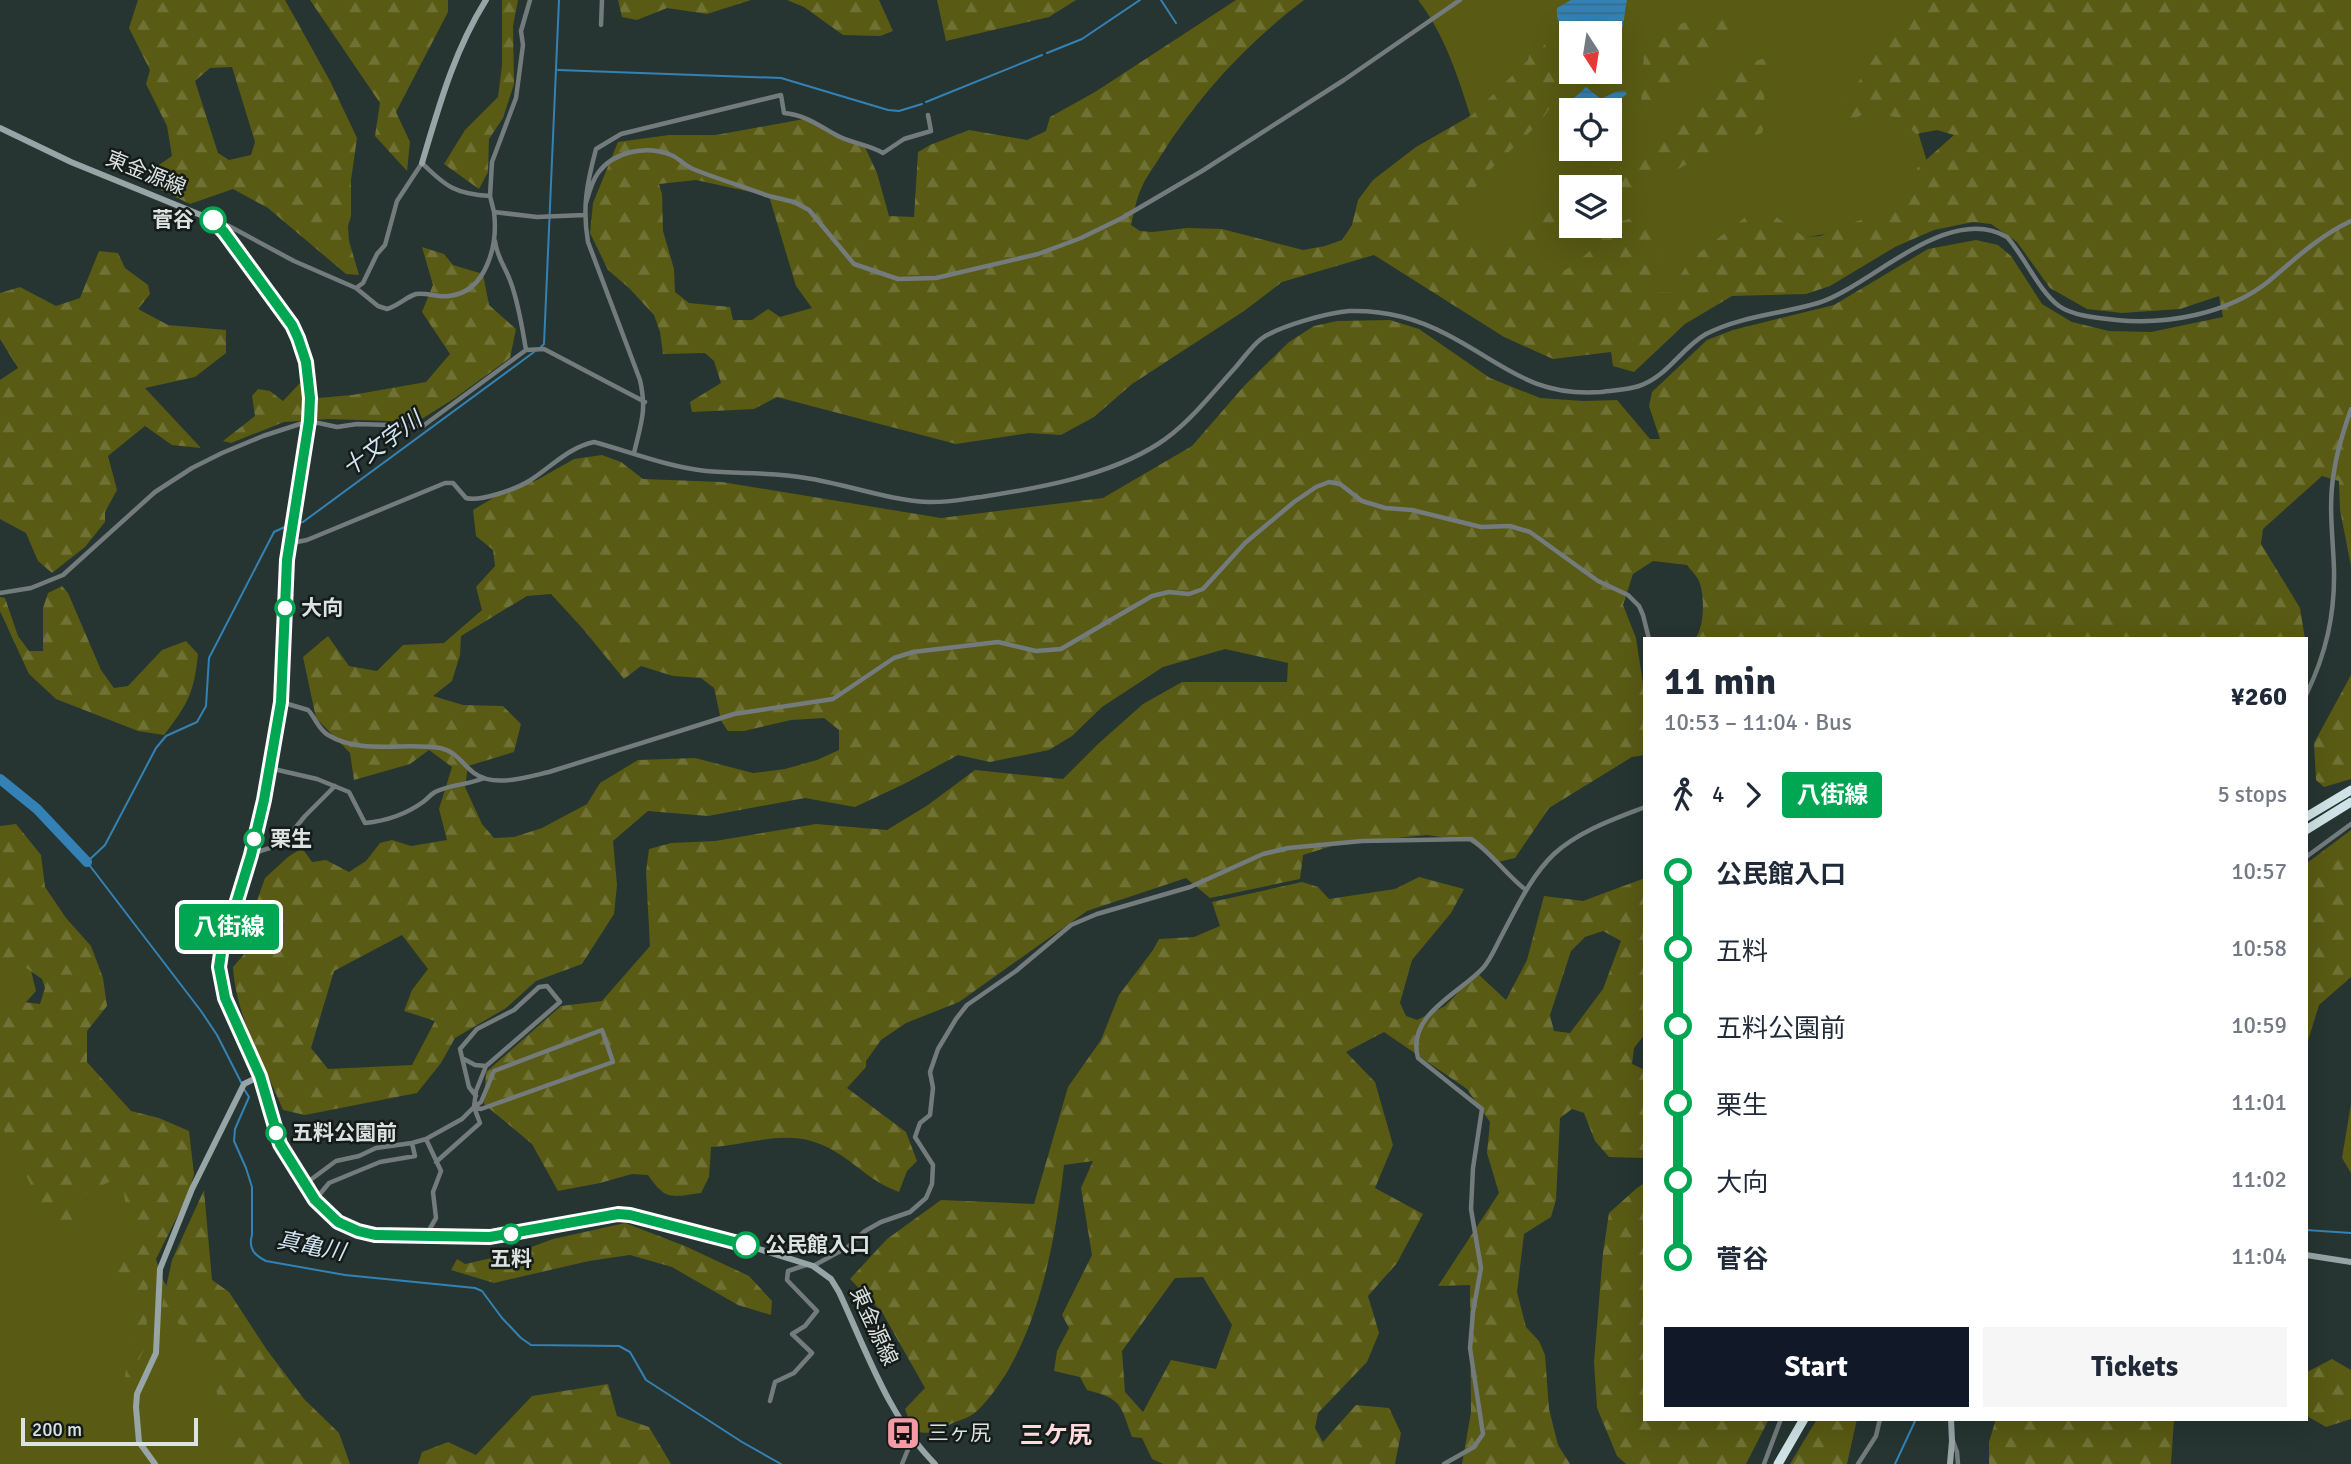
<!DOCTYPE html>
<html lang="en">
<head>
<meta charset="utf-8">
<style>
  :root { --surface:#fff; --page:#f6f6f7; --text:#1f2937; --muted:#747a83; --accent:#111827 }
  body { margin:0; font-family:Signika,"Noto Sans JP",sans-serif; background:var(--page); color:var(--text); height:100vh; display:flex; flex-direction:column; font-size:26px; white-space:nowrap }
  * { box-sizing:border-box; margin:0 }
  p { font-size:23px; color:var(--muted) }
  .icon { flex:none; width:38px; height:38px; fill:none; stroke:currentColor; stroke-width:2; stroke-linecap:round; stroke-linejoin:round }
  .map { position:relative; flex:1; overflow:hidden }
  .side { position:absolute; left:1643px; top:637px; width:665px; height:784px; display:flex; flex-direction:column; background:var(--surface); border-radius:0px; box-shadow:0 7px 28px #0002 }
  .side>* { flex:none }
  .badge { padding:0 14px; border-radius:5px; font-size:24px; line-height:46px }
  .needle { width:46px; rotate:168deg }
  .buttons { position:absolute; left:1559px; top:21px; display:grid; gap:14px }
  .buttons a { display:grid; place-items:center; width:63px; height:63px; border-radius:0px; background:var(--surface); box-shadow:0 7px 28px #0002; font-size:35px }
  .scale { position:absolute; left:21px; bottom:18px; width:177px; box-sizing:border-box; padding-left:7px; border:4px solid #dae3e0; border-top:0; font-size:19px; line-height:24px; white-space:nowrap; color:#dae3e0; -webkit-text-stroke:5px #141b19; paint-order:stroke }
  .map>.badge { position:absolute; translate:-50% -50%; box-shadow:0 0 0 4px #fff }
  .legs { display:flex; align-items:center; gap:10px; height:77px; padding:0 21px; font-size:23px }
  .legs p { margin-inline-start:auto }
  .overview { display:flex; align-items:center; justify-content:space-between; height:119px; padding:0 21px }
  h1 { font-size:38px; font-weight:800; line-height:52px }
  .action { display:flex; gap:14px; margin-top:auto; padding:14px 21px }
  .action a { flex:1; height:80px; border-radius:0px; background:var(--accent); color:#fff; font-size:28px; font-weight:800; line-height:80px; text-align:center }
  .action a+a { background:var(--page); color:var(--text) }
  ul { padding:0 21px; list-style:none }
  li { display:flex; align-items:center; gap:24px; height:77px; font-size:26px }
  li i { display:grid; place-items:center; width:10px; height:100%; margin:0 9px; background:currentColor }
  li i::after { content:''; width:18px; height:18px; margin:-9px; border:5px solid; border-radius:50%; background:var(--surface) }
  li p { margin-inline-start:auto }
  li:first-child i { background:linear-gradient(#0000 50%,currentColor 0) }
  li:last-child i { background:linear-gradient(currentColor 50%,#0000 0) }
  .map>svg:first-child { display:block }
  .green { fill:#595a13; fill-rule:evenodd }
  .forest { fill:url(#forest-firs); fill-rule:evenodd }
  .water { fill:url(#water-rules) }
  .lines { fill:none; stroke-linecap:round; stroke-linejoin:round }
  .stream { stroke:#3482b5; stroke-width:2 }
  .river { stroke:#3482b5; stroke-width:10 }
  .street { stroke:#747b7d; stroke-width:4.5 }
  .secondary { stroke:#98a5a7; stroke-width:6 }
  .highway { stroke:#cfe2e5; stroke-width:9 }
  .line-1-casing { stroke:#fff; stroke-width:16 }
  .line-1 { stroke:#00a651; stroke-width:10 }
  .stop-1-dot { fill:#fff; stroke:#00a651; stroke-width:3.5 }
  .labels { text-anchor:middle; dominant-baseline:central; stroke-width:5; stroke-linejoin:round; paint-order:stroke }
  .street-label { font-size:21px; fill:#dae3e0; stroke:#141b19 }
  .stop-label { font-size:21px; font-weight:bold; fill:#dae3e0; stroke:#141b19; text-anchor:start }
  .poi-label { font-size:21px; fill:#dae3e0; stroke:#141b19; text-anchor:start }
  .water-label { font-size:23px; font-style:italic; fill:#d2e4f3; stroke:#141b19 }
  .quarter-label { font-size:24px; font-weight:bold; fill:#fedadd; stroke:#141b19 }
</style>
</head>
<body>
<div class="map">
<svg width="2351" height="1464" viewBox="0 0 2351 1464">
  <defs>
    <pattern id="forest-firs" width="22" height="20" patternUnits="userSpaceOnUse" patternTransform="scale(1.75)"><rect width="22" height="20" fill="#595a13"/><path d="M5 1l3.5 6h-7zM16 11l3.5 6h-7z" fill="#707235"/></pattern>
    <pattern id="water-rules" width="6" height="5" patternUnits="userSpaceOnUse" patternTransform="scale(1.75)"><rect width="6" height="5" fill="#3482b5"/><path d="M0 2.5h6" fill="none" stroke="#396c8d"/></pattern>
  </defs>
  <rect width="100%" height="100%" fill="#263531"/>
  <!-- green -->
  <path class="green" d="M1418,0H1911L1914,119L1932,178L1927,197L1851,230L1794,239L1662,302L1633,284L1564,285L1482,266L1425,203L1484,157C1465,104 1453,45 1418,0ZM1572,33H1610V72H1572ZM1572,110H1610V149H1572ZM1572,187H1610V226H1572Z
    M0,894L25,946L36,991L1,1030L0,1037Z
    M0,1065L123,1163L163,1280L277,1464H0Z"/>
  <!-- forest -->
  <path class="forest" d="M138,0H285L330,81L357,138L351,180V216L348,226L349,241L359,275L346,274L268,208L233,189L190,204L161,190L150,171L172,156L167,126L146,84L150,70L129,28ZM232,67L255,142L251,155L229,160L218,153L195,81L210,68Z
    M310,0H448V12L396,112L410,142L407,171L375,136L380,103Z
    M502,0H518L513,26L514,84L503,118L489,139L488,172L479,189L444,164L465,130L498,97L502,66Z
    M618,0H751L707,14L667,8L637,20L622,17Z
    M787,0H879L893,31L880,36L843,35L804,7Z
    M937,0H1076L1049,17L946,41Z
    M1236,0H1304C1247,43 1198,96 1160,157C1154,167 1145,178 1141,189C1136,200 1134,213 1131,225L1140,231L1152,232L1187,228L1222,229L1303,250L1325,246L1342,240L1352,225L1358,200L1373,180L1416,147L1472,115L1528,60L1532,41L1538,35C1547,47 1560,69 1558,84C1554,120 1514,144 1491,169C1479,182 1468,197 1456,211L1457,237L1482,243L1505,255L1522,218L1571,191L1573,226L1539,253L1517,261L1556,276C1565,270 1575,264 1583,257C1615,229 1623,201 1669,230L1645,292H1670L1690,260L1756,209L1772,214L1804,237L1820,236L1908,201L1916,188L1917,168L1954,135L1937,130L1916,134L1900,118L1868,112L1849,121L1822,124L1859,81L1911,0H2351V566L2340,510L2339,481L2322,476L2263,529L2261,544L2300,608L2305,639H1695C1705,627 1705,592 1698,579C1695,574 1690,569 1687,565L1653,561L1633,574L1623,605L1636,638L1645,697V755L1632,757L1549,808L1515,858L1498,862L1469,841L1427,835L1338,844L1303,855L1300,879L1210,898L1186,878L1087,911L959,1002L906,1023L881,1040L866,1061V1067L847,1088L906,1132L917,1161L907,1171L899,1192C872,1182 861,1168 839,1154C794,1124 759,1144 711,1147L709,1177L701,1193C671,1197 666,1201 648,1175L632,1174L600,1183L558,1191L532,1144L484,1104L486,1072L561,1006L602,1001L650,946L646,872L649,849L671,843L715,841L816,824L887,830L928,805L975,770L1063,779L1098,744L1143,704L1182,682H1287L1288,663L1225,649L1163,667L1102,707L1072,736L1049,750L990,762L958,755L906,783L855,807L805,798L708,816L648,811L613,841L617,885L614,914L582,964L536,981L506,1008L455,1038L441,1063L417,1093L305,1115L283,1110C264,1064 236,1017 233,967L272,922L257,901L265,878L288,857L302,848L312,862L326,860L349,872L366,861L380,843L392,840L411,846L447,840L439,809L452,767L429,750L410,764L354,780L350,753L316,718L303,657L328,636L349,666L377,671L403,645L444,643L482,610L476,587L495,566L493,550L476,536L473,510L498,495L537,480L574,459L602,455L621,462L643,479L722,482L941,518L1103,498L1192,446L1245,385L1289,342L1314,326L1337,321L1390,320L1419,329L1490,378L1540,398L1583,401L1617,400L1650,439H1660L1649,406L1652,392L1707,340L1733,330L1834,305L1928,249L1976,240L1998,245L2011,256L2042,304L2072,322L2109,331L2151,332L2223,317L2219,296L2180,309L2122,313L2087,309L2050,288L2017,242L1991,224L1973,222L1934,230L1895,247L1830,286L1806,294L1732,296L1685,324L1634,372L1613,366L1611,352L1553,359L1504,337L1374,255L1282,282L1244,311L1132,384L1094,417L1061,435L1029,433L956,444L777,397L754,409L692,412L690,402L721,383L714,361L705,353L663,354L660,332L654,315L629,288L608,270L590,233L593,203L618,142L669,135H716L804,119L864,145L877,173L889,216L914,217L918,152L930,145L969,130L1027,140L1046,131L1050,117L1095,92ZM696,180L769,196L796,286L812,308L780,317L768,309L752,320H733L730,307L689,303L675,292L674,269L663,231L662,194L659,184ZM551,594L583,629L624,679L641,666L673,676L701,678L714,688L721,720L728,731H744L791,720L824,718L839,730V750L817,760L785,769L753,773L695,758L638,760L600,783L587,804L542,828L514,837L494,838L482,824L465,787L468,766L514,752L521,724L503,706L463,705L433,696L452,681L460,655L461,636L527,596ZM402,935L428,969L412,990L404,1011L435,1021L412,1065L328,1069L311,1048L334,971Z
    M1725,11L1732,22L1723,49L1691,77L1641,107L1645,34Z
    M1782,52L1762,83L1767,114L1762,133L1714,150L1610,205V187H1578L1672,136L1721,83L1750,63Z
    M422,247L444,254L453,265L483,274L489,305L516,329L510,358L455,398L417,422L328,419L284,422L231,443L223,441L255,416L252,396L258,389L270,391L283,401L300,383L319,398L352,395L426,382L450,354L422,312L433,285Z
    M99,251L118,253L125,268L148,285L150,294L138,309L168,325L226,330V353L195,377L145,388L201,448L172,445L145,426L108,456L117,490L105,512V522L85,547L52,573L38,561L26,533L0,519V380L18,368L0,339V293L20,287L56,306L80,298Z
    M62,586L68,593L101,670L114,688L128,686L162,650L186,641L198,654C194,693 188,704 164,735L138,731L56,699L29,674L0,611V597L5,598L18,636L29,651H43V608L48,593Z
    M2351,675V779L2324,787L2316,780L2314,743Z
    M16,824L41,855L45,887L66,918L91,946L103,978L107,1006L87,1031V1062L131,1111L159,1118L189,1131L194,1174L189,1193L148,1275L146,1344L122,1399L135,1302L129,1275L108,1274L117,1261L134,1246V1230L127,1217L122,1176L64,1203L78,1231L55,1234L0,1122V994L7,993L23,1002L40,1004L45,988L42,979L16,961L0,959V826Z
    M2351,830V977L2319,1005L2307,1044V863Z
    M1419,877L1464,889L1451,913L1412,960L1400,1003L1406,1016L1417,1020L1445,1006L1477,973L1506,1000L1527,960L1544,896L1583,901L1645,878V1034L1634,1048L1632,1064L1645,1070V1158L1609,1157L1595,1141L1584,1113L1572,1109L1560,1118L1556,1200L1551,1217L1524,1234L1517,1292L1526,1327L1539,1341L1545,1355L1549,1409L1558,1445L1570,1464H1462L1471,1412L1470,1285L1438,1286L1499,1193L1487,1153L1490,1122L1467,1089L1384,1032L1346,1052L1375,1082L1393,1145L1375,1188L1423,1214L1397,1263L1368,1296L1379,1333L1367,1362L1318,1413L1315,1428L1323,1442L1356,1405L1389,1408L1401,1433L1395,1464H1163L1152,1459L1142,1438L1132,1437C1120,1404 1122,1399 1087,1390L1080,1377L1054,1371L1057,1351L1069,1328L1062,1315L1092,1255L1081,1188L1093,1161L1064,1165C1055,1245 1036,1352 977,1411C971,1417 960,1420 953,1423C935,1432 933,1435 913,1431L905,1409L925,1388L882,1312L850,1279L887,1239L941,1200L1034,1204L1068,1087L1101,1040L1119,995L1153,950L1159,939L1194,937L1220,926L1212,902L1302,882L1318,887L1329,899L1395,889ZM1603,931L1621,941L1603,989L1570,1033L1554,1031L1550,1015L1571,951L1585,937ZM1203,1277L1232,1325L1216,1369L1171,1360L1143,1412L1125,1392L1122,1351L1175,1278Z
    M2351,1104V1173L2342,1158Z
    M1645,1183V1419H1769L1746,1464H1626L1617,1456L1597,1408L1594,1362L1603,1253L1609,1213L1637,1188Z
    M204,1190L212,1280L229,1292L267,1350L304,1399L339,1433L350,1464H237L205,1351L162,1306L172,1260Z
    M625,1223L685,1246L749,1276L772,1301L771,1315L738,1305L672,1267L630,1255L589,1261L494,1283L451,1270L457,1259L465,1264L515,1253L553,1239Z
    M2332,1359L2351,1370V1419L2326,1427L2307,1416V1372Z
    M608,1384L617,1416L649,1427L671,1464H418L422,1452L448,1442L476,1455L532,1396Z
    M1817,1419H1857L1847,1464H1790Z
    M1996,1419H2174L2171,1464H1989V1442Z"/>
  <!-- water -->
  <path class="water" d="M1571,0H1627C1624,12 1625,28 1618,37L1612,38L1610,33H1572L1571,38C1563,29 1555,21 1557,8Z
    M1586,87L1601,99L1615,92L1625,91L1627,94L1603,110H1572L1571,127H1566C1556,107 1575,99 1586,87Z"/>
  <g class="lines">
    <!-- stream -->
    <path class="stream" d="M1161,0L1176,23
      M1047,53L1082,39L1140,0
      M558,70L781,78L888,110L899,111L922,104
      M926,102L1042,55
      M541,347L544,344L559,0
      M294,524L303,522L534,352
      M242,1084L217,1035L201,1011L87,862L105,845L156,748L166,736L197,722L206,706L209,658L274,532L289,525
      M244,1089L249,1097L235,1129L234,1141L246,1168L252,1187V1235C248,1248 254,1255 266,1261L345,1275L475,1288L482,1291L502,1318L521,1338L531,1345L619,1346L630,1352L646,1380L742,1442L781,1464
      M2306,1230L2351,1233
      M1895,1464L1916,1419"/>
    <!-- river -->
    <path class="river" d="M0,779L37,809L87,862"/>
    <!-- street -->
    <path class="street" d="M601,25L602,0
      M586,203C589,193 592,181 598,173C614,151 647,145 671,155C679,158 685,166 693,169C718,179 744,187 769,196L794,202L809,210L854,264L898,279L936,278L1038,254L1081,238L1122,218L1202,171L1344,80L1460,0
      M494,212L490,196L492,162L516,98L523,45L521,31L530,0
      M218,224L229,226L294,261L356,288L378,306L387,309C398,306 406,297 416,294C427,292 438,298 449,296C487,292 498,244 494,212L537,217L584,215
      M495,241C497,258 506,268 511,283C519,305 522,327 526,350
      M356,288L363,283L377,254L385,245L397,201L422,163C446,187 456,194 490,196
      M634,453C641,423 647,411 640,380L588,242C582,207 587,183 596,149L621,134L781,95L784,113C805,115 818,125 836,135C850,143 868,144 883,153L904,139L931,131L928,115
      M290,541L297,542L307,540L445,483H453L466,498C480,502 516,489 529,481C550,468 569,447 594,442C631,452 668,467 706,471C739,474 774,472 806,478C846,484 887,500 928,502C945,503 964,499 981,497C1039,488 1108,476 1158,444C1188,425 1211,394 1235,368C1243,359 1251,347 1261,339C1279,326 1327,313 1349,311C1382,310 1416,318 1446,334C1503,363 1531,397 1601,392C1614,390 1627,390 1639,386C1667,377 1681,348 1706,334C1741,316 1781,314 1818,303C1870,287 1948,202 2007,237C2025,257 2038,290 2059,306C2073,316 2098,318 2116,320C2167,325 2228,314 2269,281C2295,259 2319,236 2351,221
      M0,593L31,588L63,575L155,492L192,468L222,453L263,436L309,421L337,427L357,424L423,426L526,350L544,349L645,402
      M2306,695C2326,654 2335,615 2334,569C2333,537 2328,504 2334,472C2337,450 2344,429 2351,409
      M281,702L308,710C315,717 318,729 328,735C361,755 404,742 440,748C456,751 462,764 474,773C494,788 527,777 549,772L734,714L833,699L894,658L913,652L998,642L1036,651L1061,649L1152,596L1169,592L1189,594L1203,589L1245,543L1294,502L1316,487L1329,482L1340,484L1362,501L1385,508L1412,510L1481,527L1510,526L1530,532L1598,581L1628,595L1639,606L1643,615L1649,639
      M269,768L317,779L349,792L365,823C386,821 405,815 423,802C427,799 430,795 435,792C451,784 468,785 484,778
      M251,854L282,844L305,816L335,786
      M2306,857L2351,824
      M602,1030L613,1062L481,1109L474,1107L481,1102L494,1071Z
      M464,1059L475,1065L486,1066
      M436,1162L480,1123L474,1107
      M305,1184L336,1161L359,1156L376,1148L412,1143L426,1139L462,1119L474,1107L476,1091L486,1066L560,1002L547,986L539,987L514,1010L477,1029L460,1049L469,1087L476,1096
      M315,1200L329,1183L380,1162L415,1156L412,1143
      M425,1237L436,1218L433,1192L441,1171L426,1139
      M813,1266L848,1247L865,1231L881,1222L910,1212L926,1198L932,1184L933,1165L915,1137L920,1123L930,1115L933,1088L930,1072L938,1049L956,1019L967,1005L1016,971L1071,925L1097,914L1190,887L1263,854L1288,848L1362,841L1471,839C1490,851 1507,876 1526,890
      M770,1401L775,1382L794,1373L812,1353L792,1334L805,1326L817,1311L787,1280L788,1271L806,1265
      M1953,1441L1957,1452L1958,1464
      M902,1464L913,1437
      M1444,1464L1474,1447L1483,1434L1470,1348L1473,1312L1481,1268L1471,1209L1473,1168L1482,1109L1418,1058C1406,1015 1459,994 1483,968C1491,959 1496,946 1502,935C1517,907 1531,876 1554,854C1579,831 1614,819 1645,807
      M1764,1464L1781,1419
      M1858,1464L1876,1436L1880,1419"/>
    <!-- secondary -->
    <path class="secondary" d="M0,128L71,162L213,220L224,232L298,338L305,362L310,398L309,421L287,560L281,702L264,800L251,855L221,953C216,997 238,1021 253,1059C262,1083 267,1108 275,1131C292,1177 325,1225 375,1235L490,1237L618,1214L630,1215L746,1245L813,1266L831,1279L839,1292C866,1350 889,1418 935,1464
      M422,163C439,106 454,51 486,0
      M2306,1255L2351,1262
      M155,1464L139,1442L136,1407L137,1394L156,1353L160,1269L192,1189L244,1084L260,1076
      M1950,1464L1952,1441L1951,1419"/>
    <!-- highway -->
    <path class="highway" d="M2306,817L2351,790
      M2306,830L2351,802
      M1778,1464L1804,1419"/>
  </g>
  <g class="lines">
    <!-- line-1 casing -->
    <g class="line-1-casing">
      <path id="line-1" d="M213,220L224,232L292,325L298,338L306,362L310,398L309,421L287,560L281,702L264,800L251,855L221,953L219,967L225,998L260,1076L280,1144L315,1200L338,1222L358,1231L375,1235L490,1237L618,1214L630,1215L746,1245"/>
    </g>
    <!-- line-1 -->
    <use href="#line-1" class="line-1"/>
  </g>
  <!-- icons -->
  <defs>
    <g id="bus-square" transform="scale(1.75)"><rect x="-9" y="-9" width="18" height="18" rx="4" fill="#f49aa5" stroke="#141b19"/><path d="M-5-6H5V4H4V6H2V4H-2V6H-4V4H-5ZM-3.5-4V0h7V-4ZM-3.5 1.2v1.5H-2V1.2ZM2 1.2v1.5H3.5V1.2Z" fill="#111"/></g>
  </defs>
  <g fill-rule="evenodd">
    <use href="#bus-square" x="903" y="1433"/>
  </g>
  <!-- markers -->
  <g class="stop-1-dot">
    <circle cx="213" cy="220" r="12"/>
    <circle cx="285" cy="608" r="9"/>
    <circle cx="254" cy="839" r="9"/>
    <circle cx="276" cy="1133" r="9"/>
    <circle cx="511" cy="1234" r="9"/>
    <circle cx="746" cy="1245" r="12"/>
  </g>
  <g class="labels">
    <!-- street labels -->
    <g class="street-label">
      <text transform="translate(146 173) rotate(22)">東金源線</text>
      <text transform="translate(874 1326) rotate(65)">東金源線</text>
    </g>
    <!-- stop labels -->
    <g class="stop-label">
      <text x="194" y="220" text-anchor="end">菅谷</text>
      <text x="301" y="608">大向</text>
      <text x="270" y="839">栗生</text>
      <text x="292" y="1133">五料公園前</text>
      <text x="765" y="1245">公民館入口</text>
      <text x="511" y="1259" text-anchor="middle">五料</text>
    </g>
    <!-- poi labels -->
    <g class="poi-label">
      <text x="928" y="1433">三ヶ尻</text>
    </g>
    <!-- water labels -->
    <g class="water-label">
      <text transform="translate(382 444) rotate(-36)">十文字川</text>
      <text transform="translate(311 1246) rotate(11)">真亀川</text>
    </g>
    <!-- quarter labels -->
    <g class="quarter-label">
      <text x="1056" y="1435">三ケ尻</text>
    </g>
  </g>
</svg>
<div class="buttons">
<a><svg class="needle" viewBox="-14 -14 28 28"><path d="M0-13l5 13h-10z" fill="#e53935"/><path d="M0 13l5-13h-10z" fill="#747a83"/></svg></a>
<a><svg class="icon" aria-label="locate" viewBox="0 0 24 24"><circle cx="12" cy="12" r="6"/><path d="M12 2v4M12 18v4M2 12h4M18 12h4"/></svg></a>
<a><svg class="icon" aria-label="layers" viewBox="0 0 24 24"><path d="M12 4l9 5-9 5-9-5zM3 14l9 5 9-5"/></svg></a>
</div>
<div class="scale">200 m</div>
<b class="badge" style="left:229px;top:927px;background:#00a651;color:#fff">八街線</b>
<section class="side">
<div class="overview"><div><h1>11 min</h1><p>10:53 – 11:04 · Bus</p></div><b>¥260</b></div>
<div class="legs"><svg class="icon" aria-label="walk" viewBox="0 0 24 24"><circle cx="13" cy="4" r="2"/><path d="M13 8l-2 6 4 7M11 14l-3 7M7 12l3-4h3l4 4"/></svg>4<svg class="icon" aria-label="forward" viewBox="0 0 24 24"><path d="M9 5l7 7-7 7"/></svg><b class="badge" style="background:#00a651;color:#fff">八街線</b><p>5 stops</p></div>
<ul>
<li><i style="color:#00a651"></i><b>公民館入口</b><p>10:57</p></li>
<li><i style="color:#00a651"></i><span>五料</span><p>10:58</p></li>
<li><i style="color:#00a651"></i><span>五料公園前</span><p>10:59</p></li>
<li><i style="color:#00a651"></i><span>栗生</span><p>11:01</p></li>
<li><i style="color:#00a651"></i><span>大向</span><p>11:02</p></li>
<li><i style="color:#00a651"></i><b>菅谷</b><p>11:04</p></li>
</ul>
<div class="action"><a>Start</a><a>Tickets</a></div>
</section>
</div>
</body>
</html>
